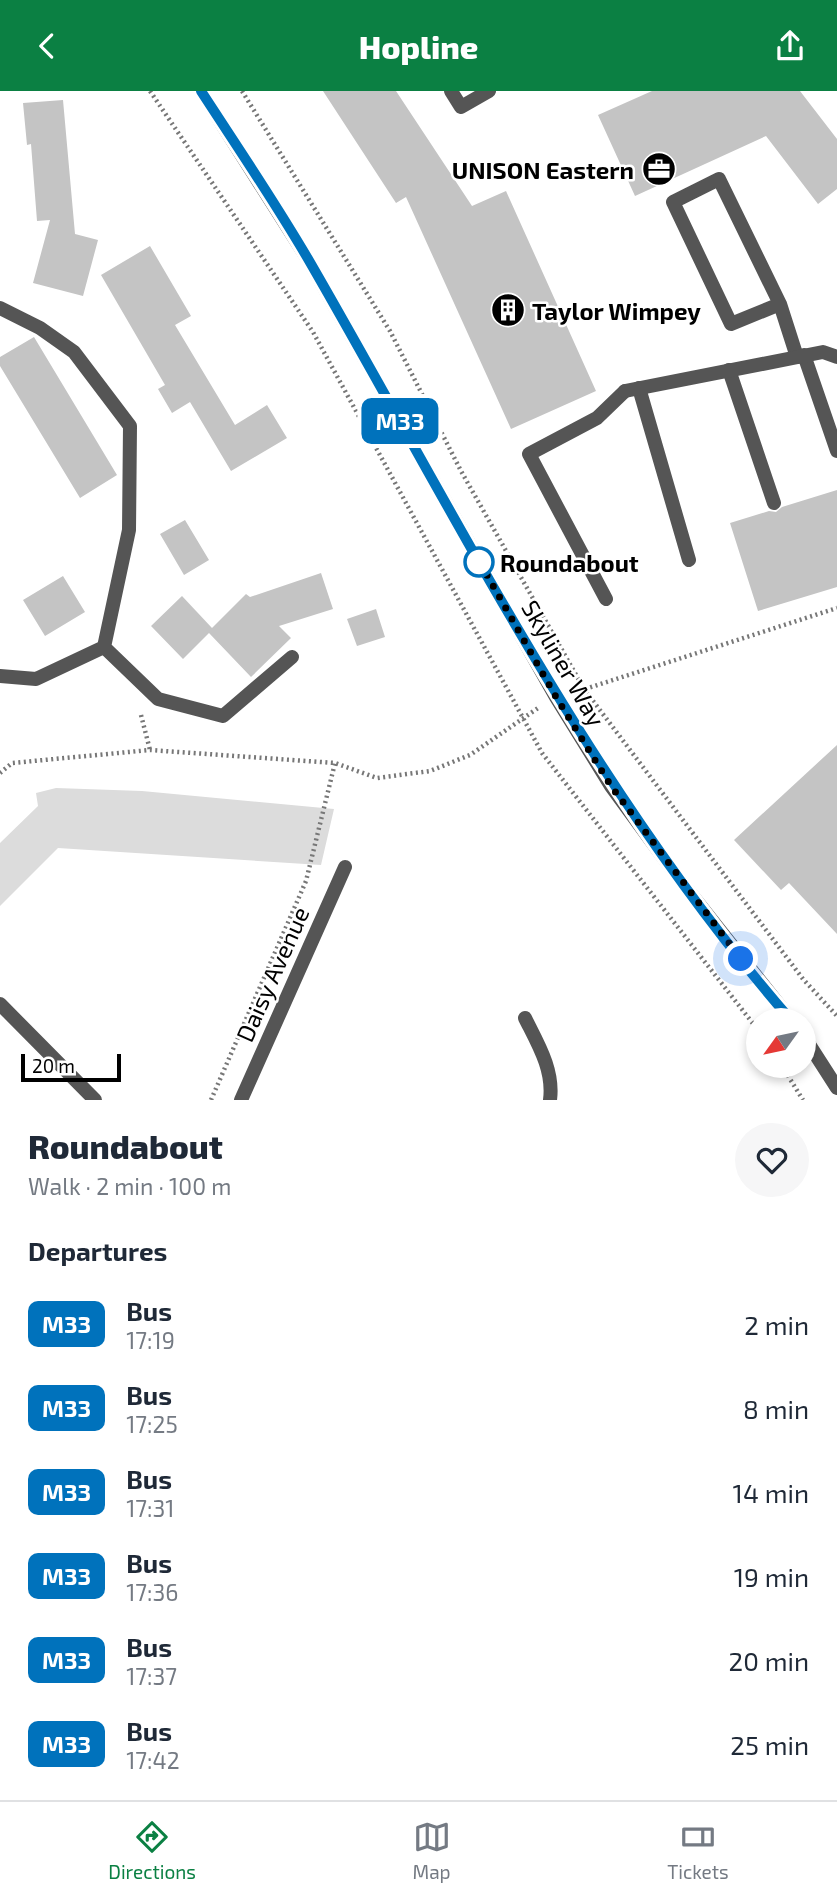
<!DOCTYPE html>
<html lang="en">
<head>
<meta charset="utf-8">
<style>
  :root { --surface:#fff; --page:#f6f6f7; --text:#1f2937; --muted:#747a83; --line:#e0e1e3; --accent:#0b8043 }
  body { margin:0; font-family:"Exo 2",sans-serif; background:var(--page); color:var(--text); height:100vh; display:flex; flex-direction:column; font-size:26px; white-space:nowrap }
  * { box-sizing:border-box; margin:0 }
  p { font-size:23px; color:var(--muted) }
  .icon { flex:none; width:38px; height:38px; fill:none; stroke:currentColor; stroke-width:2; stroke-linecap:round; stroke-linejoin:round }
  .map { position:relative; height:1009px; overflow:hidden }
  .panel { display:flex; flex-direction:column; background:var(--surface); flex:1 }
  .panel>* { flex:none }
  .badge { padding:0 14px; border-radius:10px; font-size:24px; line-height:46px }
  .needle { width:46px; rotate:237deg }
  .buttons { position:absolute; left:746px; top:917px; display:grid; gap:14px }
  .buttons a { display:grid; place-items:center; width:70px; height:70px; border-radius:50%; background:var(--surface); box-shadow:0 4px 10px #0003; font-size:35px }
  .scale { position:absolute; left:21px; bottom:18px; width:100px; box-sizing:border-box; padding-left:7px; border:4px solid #000; border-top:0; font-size:19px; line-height:24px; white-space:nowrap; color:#000; -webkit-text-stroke:5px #fff; paint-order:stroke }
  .you { position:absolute; width:35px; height:35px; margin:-18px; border:5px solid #fff; border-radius:50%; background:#1a73e8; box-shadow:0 0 0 10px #1a73e833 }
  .map>.badge { position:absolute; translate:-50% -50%; box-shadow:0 0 0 4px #fff }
  h2 { padding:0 28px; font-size:26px; line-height:63px }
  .round { display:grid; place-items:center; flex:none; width:74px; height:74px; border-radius:37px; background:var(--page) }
  .summary { display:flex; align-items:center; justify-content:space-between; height:119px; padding:0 28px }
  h1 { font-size:33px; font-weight:800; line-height:52px }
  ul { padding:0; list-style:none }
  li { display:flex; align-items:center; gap:21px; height:84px; padding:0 28px }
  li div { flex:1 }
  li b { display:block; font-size:26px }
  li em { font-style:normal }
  li .badge { min-width:77px; font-weight:700; text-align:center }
  header { display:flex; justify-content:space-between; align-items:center; height:91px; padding:0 28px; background:var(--accent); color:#fff; font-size:32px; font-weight:800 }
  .tabs { display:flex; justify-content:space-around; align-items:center; height:98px; border-top:2px solid var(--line); background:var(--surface); font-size:19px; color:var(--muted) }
  .tabs a { display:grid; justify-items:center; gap:4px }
  .tabs .current { color:var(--accent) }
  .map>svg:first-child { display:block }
  .green { fill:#dcdcdc }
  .building { fill:#c4c4c4 }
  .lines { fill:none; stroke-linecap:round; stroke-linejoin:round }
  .path { stroke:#777; stroke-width:4.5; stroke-dasharray:2 3.5; stroke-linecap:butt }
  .service { stroke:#555; stroke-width:14 }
  .minor { stroke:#555; stroke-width:14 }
  .tertiary { stroke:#555; stroke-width:14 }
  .line-casing { stroke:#fff; stroke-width:16 }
  .line { stroke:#0072bc; stroke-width:10 }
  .walk { stroke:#000; stroke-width:7; stroke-dasharray:0 12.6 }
  .stop-dot { fill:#fff; stroke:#0072bc; stroke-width:3.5 }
  .labels { text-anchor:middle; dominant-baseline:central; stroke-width:5; stroke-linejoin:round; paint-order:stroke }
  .poi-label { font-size:24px; font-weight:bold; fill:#000; stroke:#fff; text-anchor:end }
  .stop-label { font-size:24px; font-weight:bold; fill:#000; stroke:#fff; text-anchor:start }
  .street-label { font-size:24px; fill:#000; stroke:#fff }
</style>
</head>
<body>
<header><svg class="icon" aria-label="back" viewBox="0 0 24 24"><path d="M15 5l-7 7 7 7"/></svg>Hopline<svg class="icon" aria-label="share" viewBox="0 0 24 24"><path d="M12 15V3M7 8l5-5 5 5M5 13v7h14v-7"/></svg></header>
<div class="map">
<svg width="837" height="1009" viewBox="0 0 837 1009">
  <rect width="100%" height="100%" fill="#fff"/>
  <!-- green -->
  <path class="green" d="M56,697L142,700L334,718L321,774L58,757L0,815V752L38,715L36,702Z"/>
  <!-- building -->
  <path class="building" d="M323,0H396L472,115L506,100L596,300L511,338L406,106L396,112Z
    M652,0H800L837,48V98L818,113L766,45L635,105L598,24Z
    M63,9L75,143L98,149L83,205L33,192L50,129L37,130L31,53L27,54L23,12Z
    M150,155L191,225L175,234L235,334L267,314L287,347L231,380L190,311L172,322L158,298L165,294L101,184Z
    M34,246L117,384L80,407L0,275V266Z
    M837,399V496L758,520L730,432L769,420L776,421L782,416Z
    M185,429L209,469L184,484L160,443Z
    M321,482L333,518L279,535L291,547L251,586L209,542L183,568L151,535L182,505L212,537L246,503L250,506Z
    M63,485L85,521L45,545L23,509Z
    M376,518L385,546L357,555L347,528Z
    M837,654V843L789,792L781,799L734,749Z"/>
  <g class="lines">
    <!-- path -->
    <path class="path" d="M150,0L313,241L542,662L758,939
      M242,0L390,240L461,380L584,598L803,888L837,925
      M585,598L837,517
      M141,624L150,659
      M0,682L12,672L150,659L335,672L377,687L430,680L470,664L538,617
      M782,975L803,1009
      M211,1009L306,790L335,672"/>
    <!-- service -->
    <path class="service" d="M451,0L461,16L489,0
      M780,213L731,233L673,111L719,88L780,213L797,266
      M804,264L837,360
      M729,279L774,412
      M639,297L689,469
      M606,508L529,363L597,327L625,300
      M0,913L95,1009
      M525,927C538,953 554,979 550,1009"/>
    <!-- minor -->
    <path class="minor" d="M0,217L40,237L74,261L130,335L129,439L104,556L158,608L223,625L292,566
      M625,300L823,261L837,266
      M0,585L36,588L104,556
      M241,1009L345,776"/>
    <!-- tertiary -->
    <path class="tertiary" d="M201,0L309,170L556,606L611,695L680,789L791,929
      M803,944L837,997"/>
  </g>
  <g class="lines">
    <!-- line casing -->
    <g class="line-casing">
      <path id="line" d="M201,0C238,57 277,114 311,173C461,433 592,701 791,929"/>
    </g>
    <!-- line -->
    <use href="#line" class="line"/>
    <!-- walk -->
    <path class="walk" d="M479,471L474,461L556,606L611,695L741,868"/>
  </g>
  <!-- icons -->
  <defs>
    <g id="office-disc" transform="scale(1.75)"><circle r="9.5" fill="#000" stroke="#fff"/><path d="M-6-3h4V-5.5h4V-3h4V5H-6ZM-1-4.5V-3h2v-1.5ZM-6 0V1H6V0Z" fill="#fff"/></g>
    <g id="building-disc" transform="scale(1.75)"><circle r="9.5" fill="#000" stroke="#fff"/><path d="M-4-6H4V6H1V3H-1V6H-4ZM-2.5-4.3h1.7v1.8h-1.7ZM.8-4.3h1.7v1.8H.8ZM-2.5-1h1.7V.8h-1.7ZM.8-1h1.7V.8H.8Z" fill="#fff"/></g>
  </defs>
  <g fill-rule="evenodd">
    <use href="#office-disc" x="659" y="78"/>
    <use href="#building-disc" x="508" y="219"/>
  </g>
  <!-- markers -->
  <circle class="stop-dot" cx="479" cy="471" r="14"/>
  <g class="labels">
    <!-- poi labels -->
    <g class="poi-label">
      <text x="634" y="78">UNISON Eastern</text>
      <text x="532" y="219" text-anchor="start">Taylor Wimpey</text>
    </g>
    <!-- stop labels -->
    <g class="stop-label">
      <text x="500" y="471">Roundabout</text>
    </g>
    <!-- street labels -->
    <g class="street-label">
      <text transform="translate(564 572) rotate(60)">Skyliner Way</text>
      <text transform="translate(272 883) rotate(-66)">Daisy Avenue</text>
    </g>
  </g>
</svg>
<div class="buttons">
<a><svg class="needle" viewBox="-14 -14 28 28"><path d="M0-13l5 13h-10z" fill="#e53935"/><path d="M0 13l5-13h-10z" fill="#747a83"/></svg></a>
</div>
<div class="scale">20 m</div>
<div class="you" style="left:741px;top:868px"></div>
<b class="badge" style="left:400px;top:330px;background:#0072bc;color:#fff">M33</b>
</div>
<section class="panel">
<div class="summary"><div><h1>Roundabout</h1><p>Walk · 2 min · 100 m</p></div><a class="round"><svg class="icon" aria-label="heart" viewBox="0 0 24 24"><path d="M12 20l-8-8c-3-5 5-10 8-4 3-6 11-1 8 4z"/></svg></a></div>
<h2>Departures</h2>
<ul>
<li><span class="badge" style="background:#0072bc;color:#fff">M33</span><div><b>Bus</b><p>17:19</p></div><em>2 min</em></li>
<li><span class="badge" style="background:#0072bc;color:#fff">M33</span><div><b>Bus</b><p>17:25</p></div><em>8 min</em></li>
<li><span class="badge" style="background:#0072bc;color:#fff">M33</span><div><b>Bus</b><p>17:31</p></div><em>14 min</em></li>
<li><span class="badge" style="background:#0072bc;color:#fff">M33</span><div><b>Bus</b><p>17:36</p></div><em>19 min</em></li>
<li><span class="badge" style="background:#0072bc;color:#fff">M33</span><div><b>Bus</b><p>17:37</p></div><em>20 min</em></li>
<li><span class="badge" style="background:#0072bc;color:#fff">M33</span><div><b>Bus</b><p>17:42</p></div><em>25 min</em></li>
</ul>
</section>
<nav class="tabs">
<a class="current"><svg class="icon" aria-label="directions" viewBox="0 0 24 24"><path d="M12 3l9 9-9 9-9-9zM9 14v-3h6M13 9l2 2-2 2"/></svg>Directions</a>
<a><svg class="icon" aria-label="map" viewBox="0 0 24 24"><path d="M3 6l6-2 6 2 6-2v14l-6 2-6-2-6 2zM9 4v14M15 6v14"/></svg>Map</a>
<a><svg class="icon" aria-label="tickets" viewBox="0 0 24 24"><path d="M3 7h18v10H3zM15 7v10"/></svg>Tickets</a>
</nav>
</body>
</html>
